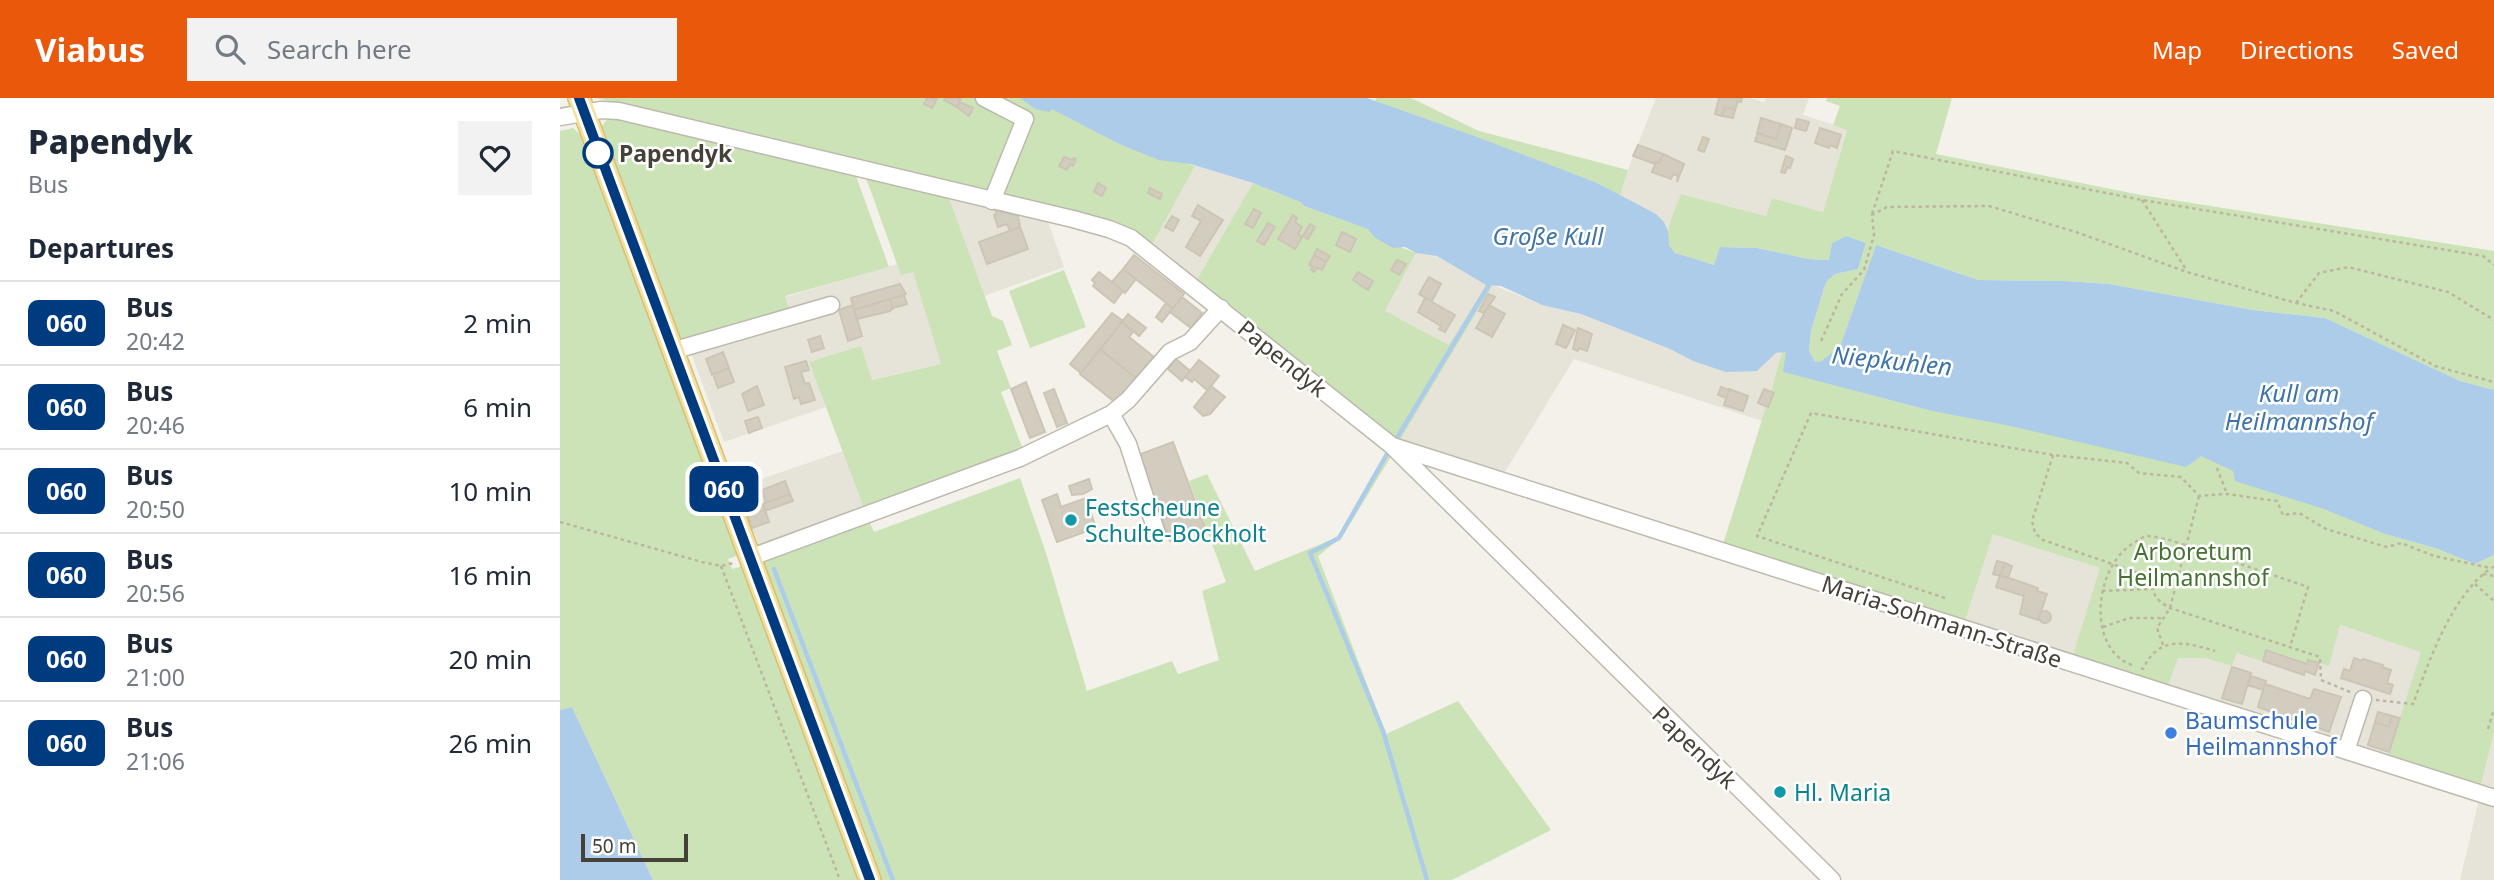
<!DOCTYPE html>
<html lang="en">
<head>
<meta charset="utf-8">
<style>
  :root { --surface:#fff; --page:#f2f2f3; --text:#1f2937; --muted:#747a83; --line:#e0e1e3; --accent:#ea580c }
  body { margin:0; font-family:"Noto Sans",sans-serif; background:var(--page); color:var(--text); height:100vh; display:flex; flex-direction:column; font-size:26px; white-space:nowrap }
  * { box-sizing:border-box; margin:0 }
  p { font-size:23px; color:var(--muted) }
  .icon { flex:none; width:38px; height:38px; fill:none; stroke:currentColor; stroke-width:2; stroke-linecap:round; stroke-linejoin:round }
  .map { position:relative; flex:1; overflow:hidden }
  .details { display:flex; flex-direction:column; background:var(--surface); width:560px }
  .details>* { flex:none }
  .badge { padding:0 14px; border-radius:10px; font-size:24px; line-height:46px }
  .scale { position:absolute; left:21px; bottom:18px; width:107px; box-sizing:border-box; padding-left:7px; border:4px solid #464138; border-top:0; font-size:19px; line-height:24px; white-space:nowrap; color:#464138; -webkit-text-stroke:5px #fff; paint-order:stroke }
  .map>.badge { position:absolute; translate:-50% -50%; box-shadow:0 0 0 4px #fff }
  h2 { padding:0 28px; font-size:26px; line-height:63px }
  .round { display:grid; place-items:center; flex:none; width:74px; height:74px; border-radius:0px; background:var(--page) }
  .headline { display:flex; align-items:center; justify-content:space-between; height:119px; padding:0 28px }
  h1 { font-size:33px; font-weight:800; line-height:52px }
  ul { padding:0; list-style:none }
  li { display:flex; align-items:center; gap:21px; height:84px; padding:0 28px; border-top:2px solid var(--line) }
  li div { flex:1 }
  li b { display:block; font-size:26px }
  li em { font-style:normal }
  li .badge { min-width:77px; font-weight:700; text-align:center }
  header { display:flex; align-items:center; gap:42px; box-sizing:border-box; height:98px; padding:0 35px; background:var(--accent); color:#fff }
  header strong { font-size:33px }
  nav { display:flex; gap:38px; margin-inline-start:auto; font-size:24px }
  .search { width:490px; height:63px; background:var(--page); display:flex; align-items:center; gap:18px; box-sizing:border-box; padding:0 24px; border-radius:0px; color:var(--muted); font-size:26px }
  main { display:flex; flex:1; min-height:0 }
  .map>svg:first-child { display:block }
  .residential { fill:#e6e3d8 }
  .green { fill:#cce3b7 }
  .water { fill:#accce9 }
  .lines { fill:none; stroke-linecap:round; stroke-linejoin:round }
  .stream { stroke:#accce9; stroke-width:4.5 }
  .building { fill:#d3cdc0; stroke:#cdc5b4; stroke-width:2 }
  .minor-casing { stroke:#bdb9ad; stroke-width:19 }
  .major-casing { stroke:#d7bf73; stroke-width:24 }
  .path { stroke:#beb5a0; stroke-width:2.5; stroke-dasharray:3.5 3.5; stroke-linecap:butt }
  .minor { stroke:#fff; stroke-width:16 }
  .major { stroke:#f4e1a2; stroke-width:21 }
  .line-casing { stroke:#fff; stroke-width:16 }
  .line { stroke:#003b80; stroke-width:10 }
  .stop-dot { fill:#fff; stroke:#003b80; stroke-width:3.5 }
  .culture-dot { fill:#0f9aa8; stroke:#fff; stroke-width:2.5 }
  .shop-dot { fill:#3f7fe0; stroke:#fff; stroke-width:2.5 }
  .labels { text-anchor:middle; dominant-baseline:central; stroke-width:5; stroke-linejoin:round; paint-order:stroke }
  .stop-label { font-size:23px; font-weight:bold; fill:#464138; stroke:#fff; text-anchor:start }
  .street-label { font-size:23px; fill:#464138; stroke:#fff }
  .culture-label { font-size:23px; fill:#0d838f; stroke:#fff; text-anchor:start }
  .park-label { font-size:23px; fill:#467231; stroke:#fff }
  .shop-label { font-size:23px; fill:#366cbe; stroke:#fff; text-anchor:start }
  .water-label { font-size:24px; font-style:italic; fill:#3d73a7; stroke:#fff }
</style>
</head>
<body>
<header>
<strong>Viabus</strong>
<div class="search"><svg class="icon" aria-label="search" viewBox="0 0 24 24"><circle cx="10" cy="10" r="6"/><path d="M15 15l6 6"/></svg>Search here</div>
<nav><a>Map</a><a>Directions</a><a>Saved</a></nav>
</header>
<main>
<section class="details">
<div class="headline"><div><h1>Papendyk</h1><p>Bus</p></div><a class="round"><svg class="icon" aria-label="heart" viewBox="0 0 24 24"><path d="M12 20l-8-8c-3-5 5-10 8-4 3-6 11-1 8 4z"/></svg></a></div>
<h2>Departures</h2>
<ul>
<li><span class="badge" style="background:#003b80;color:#fff">060</span><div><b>Bus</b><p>20:42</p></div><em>2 min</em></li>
<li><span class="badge" style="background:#003b80;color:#fff">060</span><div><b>Bus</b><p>20:46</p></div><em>6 min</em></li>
<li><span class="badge" style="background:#003b80;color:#fff">060</span><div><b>Bus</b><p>20:50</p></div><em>10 min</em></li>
<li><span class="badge" style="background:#003b80;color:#fff">060</span><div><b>Bus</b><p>20:56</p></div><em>16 min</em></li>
<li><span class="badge" style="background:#003b80;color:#fff">060</span><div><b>Bus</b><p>21:00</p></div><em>20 min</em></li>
<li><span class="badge" style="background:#003b80;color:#fff">060</span><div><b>Bus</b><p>21:06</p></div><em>26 min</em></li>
</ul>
</section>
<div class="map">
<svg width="1934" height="782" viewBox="0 0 1934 782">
  <rect width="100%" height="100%" fill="#f3f1e9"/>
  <!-- residential -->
  <path class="residential" d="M1096,0H1189L1204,4L1206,0H1249L1243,17L1287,31L1263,114L1212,100L1206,118L1121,96L1108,133L1104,124L1060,98L1068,72Z
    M635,68L693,85L636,183L592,147Z
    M389,100L488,124L504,169L424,198Z
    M856,155L877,158L926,187L890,248L825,213Z
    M337,166L341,177L353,173L381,266L311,282L249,264L266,309L164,344L130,252L231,217L225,199Z
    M933,187L982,207L1021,216L1110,251L1133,263L1197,273L1216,255L1222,254L1211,292L1215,295L1208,309H1206L1202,323L1014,261L943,377L839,344Z
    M283,353L305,413L200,449L185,413L189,410L181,388Z
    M1433,435L1541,470L1513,557L1405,523Z
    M1779,527L1862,553L1828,658L1608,588L1618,560H1645L1672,568L1677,555L1706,551L1746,565Z
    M1934,634V692L1921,687Z
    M1919,702L1934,707V782H1900Z"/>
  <!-- green -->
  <path class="green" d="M36,0H460L475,11L492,10L559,46L635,68L592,147L569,129Z
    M816,0H851L919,33L1068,72L1060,98L1035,84L815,3Z
    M1267,0H1392L1376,56L1581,97L1934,153V292L1900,283L1765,220L1693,212L1549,186L1506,183L1418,182L1316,147L1280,250L1260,264H1255L1249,253L1251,233L1266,184L1275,176L1298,171L1306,145L1286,138L1272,145L1270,162L1249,161L1197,150L1161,149L1155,167C1143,163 1126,161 1116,155C1097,143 1116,111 1121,96L1206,118L1212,100L1263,114L1287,32L1273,27L1280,8L1266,3Z
    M53,19L296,78L329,169L225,198L231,217L118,250L74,130L56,67L42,28L48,20Z
    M13,30L24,40L179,457L168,461L172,471L183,468L300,782H93L12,609L0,612V33Z
    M306,80L389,100L432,218L443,223L452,247L437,253L451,290L441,294L464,354L305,413L249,264L301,248L312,282L381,266L353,174L341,177Z
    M693,85L740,104L744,108L809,131L814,139L856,155L825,213L889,247L926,187H933L839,344L636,183Z
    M504,172L526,229L470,250L449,193Z
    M1222,254H1227L1224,274L1372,313L1641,358L1825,436L1875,450L1915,466L1934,457V634L1921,687L1828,658L1861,554L1780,527L1769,568L1749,562L1747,565L1706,551L1702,563L1677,555L1672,568L1645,560H1618L1608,588L1513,557L1540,470L1433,436L1405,523L1163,446L1206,309H1208L1214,295L1211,293Z
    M828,353L832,357L782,439L758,458L826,636L898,603L991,732L892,782H316L198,464L309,423L314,434L460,380L486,455L527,593L612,563L618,576L659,562L642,493L666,484L629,383L647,376L695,473L778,439Z"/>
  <!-- water -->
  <path class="water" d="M460,0H807L917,39L1035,84L1096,116L1104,124L1108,133L1109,147L1115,155L1154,167L1160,149L1197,150L1249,161L1269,162L1272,145L1286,138L1306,145L1298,171L1275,176L1266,184L1251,233L1249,253L1255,264H1260L1280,249L1316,147L1418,182L1506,183L1549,186L1693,212L1765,220L1900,283L1934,292V457L1915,466L1875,450L1825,436L1764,411L1675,383L1673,373L1641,358L1626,369L1446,327L1372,313L1223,274L1226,254L1216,255L1197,273L1166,274L1133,263L1110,251L1021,216L982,207L941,188L926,187L877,158L856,155L845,149L833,150L814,139L808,131L744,108L740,104L693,85L630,66L599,62L559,46L492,11L489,14L475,11Z
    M12,609L93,782H0V612Z"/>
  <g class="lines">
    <!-- stream -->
    <path class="stream" d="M837,340L932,182
      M827,356L779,440L750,455L823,633L867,782
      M214,471L333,782"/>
  </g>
  <!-- building -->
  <path class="building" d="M367,0L377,1L372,10L364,6Z
    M385,0H401L397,9L384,2Z
    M1159,0H1182L1181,4L1178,3L1175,12L1165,9L1162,18L1155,16Z
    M399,4L413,10L409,18L397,9Z
    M1165,9L1175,12L1173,20L1162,18Z
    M1201,20L1221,26L1216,41L1197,35Z
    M1237,21L1249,24L1246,33L1235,30Z
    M1221,26L1232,30L1225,52L1195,43L1198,35L1216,41Z
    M1260,30L1281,37L1277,50L1270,47L1269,50L1255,45Z
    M1143,39L1149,41L1144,54L1138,52Z
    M1078,47L1103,56L1099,65L1096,64L1095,66L1073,58Z
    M1103,56L1124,66L1117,84L1118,78L1113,76L1111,81L1092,74L1096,64L1099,65Z
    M1226,58L1233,61L1230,70L1227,69L1225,75L1221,74Z
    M504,59L512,62L514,60L516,61L513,68L510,66L507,72L499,68Z
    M538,85L546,90L542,98L534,94Z
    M590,90L602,96L600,101L588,95Z
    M638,107L663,122L640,158L626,149L641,123L632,118Z
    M694,111L701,115L693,130L685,126Z
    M435,112L458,118L460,129L450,133L447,126L438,129L434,117L437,116Z
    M733,117L737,120L735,124L742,129L738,136L742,139L735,151L718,141Z
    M612,118L619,122L613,133L605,129Z
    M708,125L715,129L704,147L697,143Z
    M750,126L755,129L748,141L743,138Z
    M460,129L468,151L427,166L419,144Z
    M782,134L796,141L790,154L776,147Z
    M757,151L770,158L766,164L754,157Z
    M574,157L624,196L613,210L563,171Z
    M754,157L766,164L762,172L757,169L754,174L751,172L753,169L749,167Z
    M837,162L846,166L839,177L831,172Z
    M563,171L576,181L565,195L552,184Z
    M539,174L563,193L554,205L533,188L535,185L532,182Z
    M798,174L813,183L808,192L793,182Z
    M869,179L881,186L872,203L859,196Z
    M340,186L346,196L344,197L294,212L291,200Z
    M928,196L935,199L924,215L919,213Z
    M344,197L347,206L333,210L330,201Z
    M622,199L642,215L631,230L610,214Z
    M865,200L895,217L885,234L879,231L881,228L858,214Z
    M330,201L333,210L330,213L297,221L294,212Z
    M606,205L613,210L602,224L596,219Z
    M293,207L302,238L288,243L279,212Z
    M929,207L945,216L932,239L916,230Z
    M552,215L563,223L521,275L510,266Z
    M568,216L586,230L579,238L562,224Z
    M562,224L573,234L569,239L594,259L576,280L540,251Z
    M1003,227L1015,232L1006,250L996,246Z
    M1018,230L1032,236L1027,253L1019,250L1018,253L1013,251Z
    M260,238L264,250L252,254L248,242Z
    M540,251L576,280L556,305L520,276Z
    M163,254L169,270L152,277L146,261Z
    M616,261L630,273L622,283L608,271Z
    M639,262L659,278L646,295L647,292L634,281L632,284L625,279Z
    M246,263L249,272L241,274L245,286L249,285L255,302L241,306L239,299L234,301L225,269Z
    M169,270L174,284L158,290L153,276Z
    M466,284L485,334L470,340L451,291Z
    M197,288L204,307L188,313L182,296Z
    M651,288L665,299L650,316L643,318L634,309Z
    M1161,289L1169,292L1166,300L1158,297Z
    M494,291L507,325L497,329L484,295Z
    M1169,291L1188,298L1183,313L1164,307Z
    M1204,291L1214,295L1208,309L1198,305Z
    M198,319L202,330L189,335L185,323Z
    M613,344L645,430L610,443L578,357Z
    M529,381L532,391L523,396L512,397L509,388Z
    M225,383L230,396L206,405L202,392Z
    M230,396L233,403L205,413L203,406Z
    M497,396L501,409L526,400L536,430L497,444L482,402Z
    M203,406L209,424L192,430L186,413Z
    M1437,463L1445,465L1440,478L1433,476Z
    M1445,465L1452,468L1448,480L1441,477Z
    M1440,477L1478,490L1477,493L1487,496L1478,522L1460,516L1464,498L1436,489Z
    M1479 519a6 6 0 1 1 12 0a6 6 0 1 1-12 0Z
    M1706,552L1747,566L1748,562L1759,565L1755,577L1745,573L1744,577L1703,563Z
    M1794,560L1802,563L1803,561L1823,567L1822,569L1831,572L1827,585L1833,587L1830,596L1781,580L1784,571L1790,573Z
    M1672,569L1691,575L1682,606L1662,600Z
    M1691,578L1706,583L1703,592L1688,587Z
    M1705,586L1750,601L1754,591L1781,599L1769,634L1698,609Z
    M1818,614L1832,618L1829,629L1815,624Z
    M1832,618L1840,620L1829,654L1808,647L1815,624L1829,629Z"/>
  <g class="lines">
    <!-- minor casing -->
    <g class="minor-casing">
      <path id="minor" d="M424,0L465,21L432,103
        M0,19L41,12L59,13L513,121L549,131L571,140L831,347L1272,782
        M112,253L271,207
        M551,316L568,346L597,436
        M833,348L1934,700
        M189,460L460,360L551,316L568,302L610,254L630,244L661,210
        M1786,653L1803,601"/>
    </g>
    <!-- major casing -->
    <g class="major-casing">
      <path id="major" d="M19,0L310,782"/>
    </g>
    <!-- path -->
    <path class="path" d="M1582,102L1627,173
      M1312,116L1333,53L1582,102L1923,158L1934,167
      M1736,205L1759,175L1788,169L1888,194L1934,222
      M1261,243L1282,196L1304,172L1314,137L1312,117L1327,109L1429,108L1516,134L1627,174L1736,205L1774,213L1875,268L1934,284
      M1493,357L1472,423L1475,435L1483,442L1593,480C1591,496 1596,502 1610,510L1760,559L1761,582L1790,594
      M1657,370L1667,396
      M0,424L142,464L161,468L173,465
      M161,468L280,782
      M1923,476L1934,478
      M1915,486L1934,503
      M1542,493L1592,491
      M1385,500L1197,438L1251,315L1493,357L1567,365L1579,375L1621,379L1639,398L1667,396L1717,403L1723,417L1739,415L1766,431L1827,449L1841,445L1874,458L1931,470L1934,469
      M1543,529L1569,520H1604
      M1603,547L1597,530L1610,510L1639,398
      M1572,567C1525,550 1535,466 1574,445C1578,442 1584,438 1588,438C1595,438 1603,441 1610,442L1748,489L1730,549
      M1581,570L1583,571C1599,537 1625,544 1655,553
      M1816,602L1853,606C1869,563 1892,497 1931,470
      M1928,631L1934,611"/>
    <!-- minor -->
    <use href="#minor" class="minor"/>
    <!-- major -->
    <use href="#major" class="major"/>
  </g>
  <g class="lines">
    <!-- line casing -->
    <g class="line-casing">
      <path id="line" d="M19,0L310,782"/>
    </g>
    <!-- line -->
    <use href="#line" class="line"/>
  </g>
  <!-- markers -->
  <circle class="stop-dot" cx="38" cy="55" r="14"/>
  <g class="culture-dot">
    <circle cx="511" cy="422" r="7"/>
    <circle cx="1220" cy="694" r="7"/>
  </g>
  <circle class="shop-dot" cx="1611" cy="635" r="7"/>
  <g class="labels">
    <!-- stop labels -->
    <g class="stop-label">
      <text x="59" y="55">Papendyk</text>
    </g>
    <!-- street labels -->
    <g class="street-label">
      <text transform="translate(723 260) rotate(39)">Papendyk</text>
      <text transform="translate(1382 523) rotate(18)">Maria-Sohmann-Straße</text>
      <text transform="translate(1135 649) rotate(44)">Papendyk</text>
    </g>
    <!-- culture labels -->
    <g class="culture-label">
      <text x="525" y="409">Festscheune<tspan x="525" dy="26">Schulte-Bockholt</tspan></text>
      <text x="1234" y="694">Hl. Maria</text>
    </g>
    <!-- park labels -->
    <g class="park-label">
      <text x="1633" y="453">Arboretum<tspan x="1633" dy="26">Heilmannshof</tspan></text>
    </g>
    <!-- shop labels -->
    <g class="shop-label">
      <text x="1625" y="622">Baumschule<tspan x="1625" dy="26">Heilmannshof</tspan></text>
    </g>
    <!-- water labels -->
    <g class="water-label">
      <text x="988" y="137">Große Kull</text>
      <text transform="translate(1332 262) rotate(6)">Niepkuhlen</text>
      <text x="1739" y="294">Kull am<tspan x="1739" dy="28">Heilmannshof</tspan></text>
    </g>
  </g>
</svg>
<div class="scale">50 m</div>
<b class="badge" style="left:164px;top:391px;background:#003b80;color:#fff">060</b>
</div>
</main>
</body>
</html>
